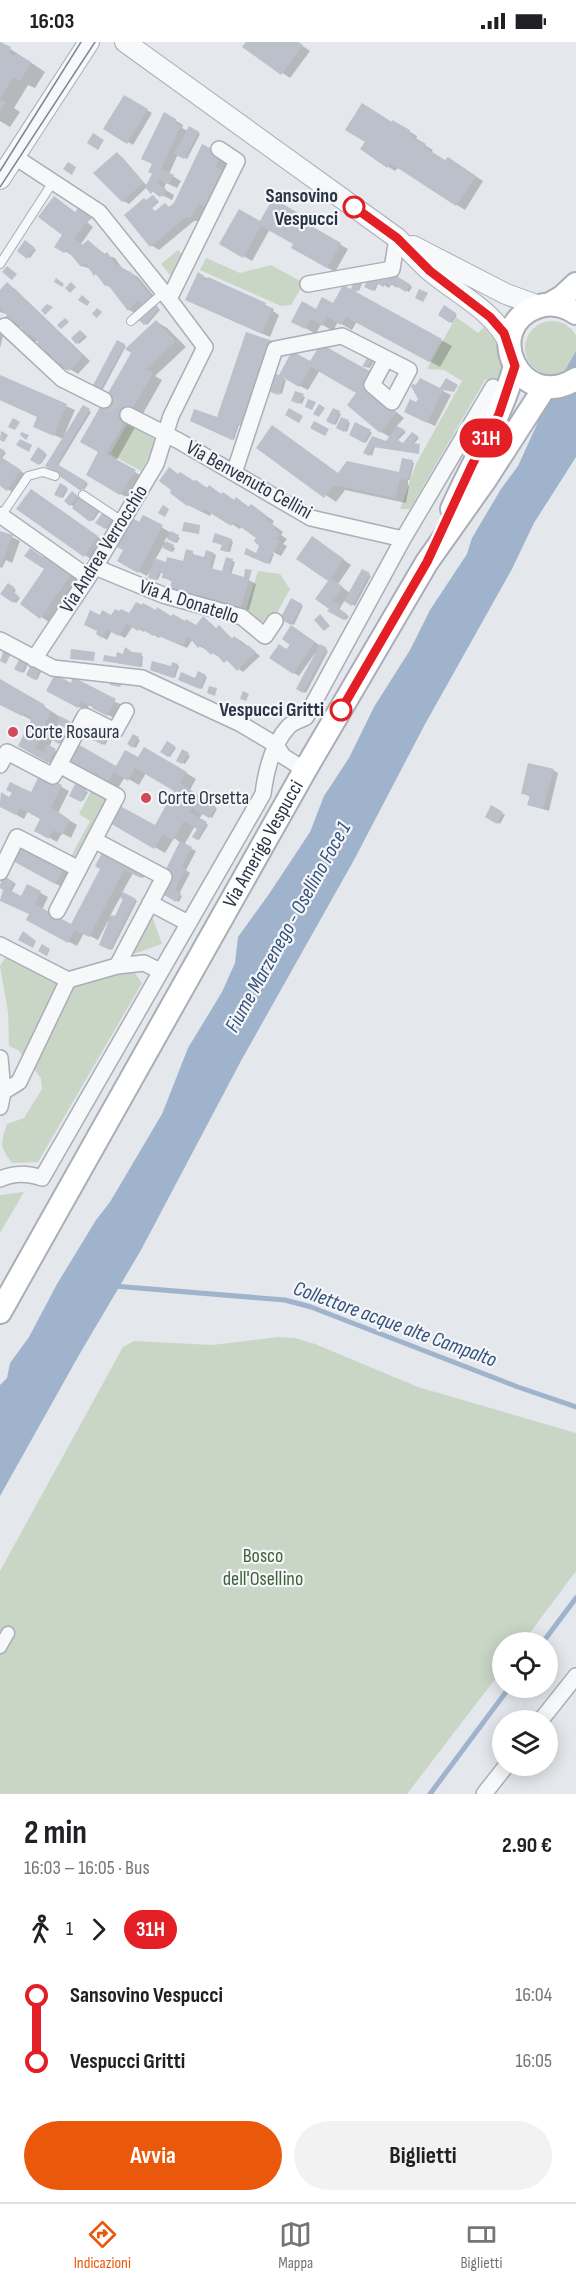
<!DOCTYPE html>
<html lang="it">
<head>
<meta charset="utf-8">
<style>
  :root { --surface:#fff; --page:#f2f2f2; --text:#202124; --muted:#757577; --line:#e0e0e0; --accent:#ea580c }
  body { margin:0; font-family:"Sofia Sans Condensed",sans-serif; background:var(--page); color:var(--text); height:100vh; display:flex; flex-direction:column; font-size:22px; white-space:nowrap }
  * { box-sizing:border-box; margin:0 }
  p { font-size:20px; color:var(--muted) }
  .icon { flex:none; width:33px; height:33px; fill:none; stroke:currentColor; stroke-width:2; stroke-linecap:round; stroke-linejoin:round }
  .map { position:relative; height:1752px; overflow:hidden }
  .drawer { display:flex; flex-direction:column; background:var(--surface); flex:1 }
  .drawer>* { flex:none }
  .badge { padding:0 12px; border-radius:20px; font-size:21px; line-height:39px }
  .controls { position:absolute; left:492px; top:1590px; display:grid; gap:12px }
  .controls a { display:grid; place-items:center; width:66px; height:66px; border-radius:50%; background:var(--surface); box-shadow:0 3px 15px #0003; font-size:30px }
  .map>.badge { position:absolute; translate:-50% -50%; box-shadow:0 0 0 3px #fff }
  .legs { display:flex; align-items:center; gap:9px; height:66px; padding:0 24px; font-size:20px }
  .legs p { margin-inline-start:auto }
  .overview { display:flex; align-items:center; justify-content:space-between; height:102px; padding:0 24px }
  h1 { font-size:33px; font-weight:700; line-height:45px }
  .primary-button { display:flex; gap:12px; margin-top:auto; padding:12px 24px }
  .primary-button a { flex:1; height:69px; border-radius:36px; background:var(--accent); color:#fff; font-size:24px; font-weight:700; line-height:69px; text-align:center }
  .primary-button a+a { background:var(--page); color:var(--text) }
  ul { padding:0 24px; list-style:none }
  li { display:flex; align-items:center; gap:21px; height:66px; font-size:22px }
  li i { display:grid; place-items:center; width:9px; height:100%; margin:0 8px; background:currentColor }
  li i::after { content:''; width:15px; height:15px; margin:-8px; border:4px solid; border-radius:50%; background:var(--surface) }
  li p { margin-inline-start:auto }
  li:first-child i { background:linear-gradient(#0000 50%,currentColor 0) }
  li:last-child i { background:linear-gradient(currentColor 50%,#0000 0) }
  .status { display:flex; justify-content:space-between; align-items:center; height:42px; padding:0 30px; background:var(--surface); direction:ltr }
  .status svg { height:16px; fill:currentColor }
  .menu { display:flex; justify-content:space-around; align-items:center; height:84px; border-top:2px solid var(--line); background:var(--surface); font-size:16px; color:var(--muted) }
  .menu a { display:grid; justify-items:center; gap:3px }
  .menu .on { color:var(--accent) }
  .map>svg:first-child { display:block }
  .green { fill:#c9d6c5 }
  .water { fill:#9fb4cc }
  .shadow { fill:#0003; fill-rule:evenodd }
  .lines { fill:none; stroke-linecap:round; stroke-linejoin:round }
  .stream { stroke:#9fb4cc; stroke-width:5 }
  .building { fill:#bbc0ca }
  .minor-tunnel { stroke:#bfc3cb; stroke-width:15; stroke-dasharray:15 8; stroke-linecap:butt }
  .service-casing { stroke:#a9aeb7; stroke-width:10 }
  .pedestrian-casing { stroke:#a9aeb7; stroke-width:15 }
  .minor-casing { stroke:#a9aeb7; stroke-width:18 }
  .tertiary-casing { stroke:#a9aeb7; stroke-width:22 }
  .secondary-casing { stroke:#a9aeb7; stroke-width:26 }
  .service { stroke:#f7f8fa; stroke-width:8 }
  .pedestrian { stroke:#f7f8fa; stroke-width:12 }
  .minor { stroke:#f7f8fa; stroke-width:15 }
  .tertiary { stroke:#f7f8fa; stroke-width:20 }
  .secondary { stroke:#fff; stroke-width:22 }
  .tram { stroke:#7d8696; stroke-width:1.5 }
  .line-1-casing { stroke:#fff; stroke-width:14 }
  .line-1 { stroke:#e31e24; stroke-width:9 }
  .stop-1-dot { fill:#fff; stroke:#e31e24; stroke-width:3 }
  .poi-dot { fill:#d1495b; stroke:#f4f6f9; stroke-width:2 }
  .labels { text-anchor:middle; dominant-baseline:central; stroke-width:4.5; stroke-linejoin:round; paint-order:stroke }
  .stop-label { font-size:20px; font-weight:bold; fill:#2b3445; stroke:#f4f6f9; text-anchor:end }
  .street-label { font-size:20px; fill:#2b3445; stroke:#f4f6f9 }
  .poi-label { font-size:20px; fill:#2b3445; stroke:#f4f6f9; text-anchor:start }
  .park-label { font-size:20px; fill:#3f6138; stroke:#f4f6f9 }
  .water-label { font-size:21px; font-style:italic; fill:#34527a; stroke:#f4f6f9 }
</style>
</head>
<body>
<div class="status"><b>16:03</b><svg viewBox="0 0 49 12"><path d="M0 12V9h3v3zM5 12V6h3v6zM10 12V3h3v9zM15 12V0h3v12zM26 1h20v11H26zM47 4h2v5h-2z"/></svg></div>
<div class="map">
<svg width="576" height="1752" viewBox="0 0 576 1752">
  <rect width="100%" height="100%" fill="#e4e7ec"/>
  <!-- green -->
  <path class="green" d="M178,208L183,213L172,235L161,222Z
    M206,216L240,231L271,223L304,241L291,263L281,264L200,228Z
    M456,275L478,291L484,285C510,317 505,318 497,357L494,344L489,337L485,338L410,467H400L416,422L462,339L444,328L427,327Z
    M525 306a27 27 0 1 1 54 0a27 27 0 1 1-54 0Z
    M127,382L158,399L141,429L110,412Z
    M258,529L280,532L290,547L270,584L245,570Z
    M93,745L109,753L72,820L69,818L90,779L79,772Z
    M152,874L162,902L131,913Z
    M8,912L58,942L23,1014L18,1008L9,1004L8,970L0,924Z
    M133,928L142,941L38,1120L12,1121C0,1104 0,1103 7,1082L24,1076L42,1047L41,1036L34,1027L74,945Z
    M24,1150L0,1191V1153Z
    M278,1295L295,1296L315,1302L418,1345L576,1391V1529L523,1600H502V1628L407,1752H0V1529L123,1305L134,1299L212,1303Z"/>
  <!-- water -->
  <path class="water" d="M576,309V415L534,481L512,527L424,684L354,818L242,1017L141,1208L79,1313L0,1454V1343L7,1336L10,1321L29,1295L57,1242L96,1178L110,1160L162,1072L188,1006L222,950L235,921L238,895L269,852L310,790L324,754L349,716L374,665L410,608L430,568L467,512L472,496L501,447L518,424L547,360Z"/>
  <!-- shadow -->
  <path class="shadow" d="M0,0L45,30L35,46L28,43L14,66L20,70L10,85L0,79Z
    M247,0H297L310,9L290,36L244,4Z
    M124,55L152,71L133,103L105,86Z
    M165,72L183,83L182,86L188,89L190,86L200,92L187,117L178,112L169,132L181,139L177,146L166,141L164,147L174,153L172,158L162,153L160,155L147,145L129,162L123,159L117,112L122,115L147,144L154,132V122Z
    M393,80L417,94L416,98L433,108L431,111L445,120L456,121L483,139L465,168L399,125L395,129L387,124Z
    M203,104L230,118L200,179H194L159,208L151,203L148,159L154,154L159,160L152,166L156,171L165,163L170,166L175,162Z
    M273,159L315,182L313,187L348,207L335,230L293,206L295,202L270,187L252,219L221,201L261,181Z
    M79,167L92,176L87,180L93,185L81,202L84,204L88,199L106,213L115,216L121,225L138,235L158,259L154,263L160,268L147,283L145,282L151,266L137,272L129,268L113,247L106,243L91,227L82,224L73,214L56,204Z
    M25,200L36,208L30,216L19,209Z
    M198,232L274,267L273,269L279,273L270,295L195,262Z
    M392,233L412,245L409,250L398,244L397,246L391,242L389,246L379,240L375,249L366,244Z
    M363,239L359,249L353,246Z
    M7,242L15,247L90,319L78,332L68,326L67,328L59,324L52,316L43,311L38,297L35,301L27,296L22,284L19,287L11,283L9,273L0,270V250Z
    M344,245L452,304L440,325L357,279L352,288L338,280L333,289L321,282L316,292L293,279L334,263Z
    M445,265L457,273L452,281L440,273Z
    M157,280L167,286L186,305L155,334L162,338L116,419L145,436L131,458L88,433Z
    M83,291L87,295L79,302L73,296Z
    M0,292L3,294L0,306Z
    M247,292L251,387L239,383L234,398L192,378L223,379Z
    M118,300L126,304L102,349L94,344Z
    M293,311L360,352L372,332L370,350L404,376L396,385L406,390L397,399L404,403L415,393L419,396L413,403L375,405L372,414L365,410L373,396L387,400L390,395L381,390L359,351L320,328L308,348L300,344L281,332Z
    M368,316L374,319L370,326L364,325Z
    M277,334L286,338L282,352L274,350Z
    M0,335L75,368L65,391L67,392L83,365L91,370L58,424L88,442L84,448L47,424L63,397L43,388L39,375L0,358Z
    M416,348H441L451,353L435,384L414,374L419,356L414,350Z
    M296,351L305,355L302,362L293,358Z
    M334,368L341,372L336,383L328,379Z
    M342,377L350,381L347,390L338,386Z
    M356,382L372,391L366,401L351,392Z
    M258,406L339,432L398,431L412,420L414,421L410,438H408V443L409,444L406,461L345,448L336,460Z
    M0,407L6,411L2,416L28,434L15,452L0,442Z
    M38,407L47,413L41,422L32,417Z
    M179,433L259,469L274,479L272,482L283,490L281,493L287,497L283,502L287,504L281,514L261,504L258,496L242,484L240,487L212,470L210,474L188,463Z
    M61,443L68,447L63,456L56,452Z
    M73,451L100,469L93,479L66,459Z
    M39,453L105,500L92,518L85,513Z
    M103,472L113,478L107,487L97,480Z
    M144,475L180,496L177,501L167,495L164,500L175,506L173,510L163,504L155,518L167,521L191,522L193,511L194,514L205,517L214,512L216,513L212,528L223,531L227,517L235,520L231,533L245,536L256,542L249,568L179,550L171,545L173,540L163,535L164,531H161L158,538L152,536V527L147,534L119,519Z
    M0,494L12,495L20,499L12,521L6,518L2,526L0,525Z
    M231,498L233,500L230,510L224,509Z
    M320,501L351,523L338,542L350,551L363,529L371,534L355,564L345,558L341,564L339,569L349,574L346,578L329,568L330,539Z
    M260,506L274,512L270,522L246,511L257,513Z
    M45,515L79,537L49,580L22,562L46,527L44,517Z
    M8,543L16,548L14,551L20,556L16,561L2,551Z
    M291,558L303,564L294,583L282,577Z
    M130,573L172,576L196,585L217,587L219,585L233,597L235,596L240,598L260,614L243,630L219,613L217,614L206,606L205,607L199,604L193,597L187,606L160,594L159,596L145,588L144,590L133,584L125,596L112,589L107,598L98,592L101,575Z
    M297,588L328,609L306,651L298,647L316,612L315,611L299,634L294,631L287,609Z
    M125,613L143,614L142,625L107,619Z
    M21,618L28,622L24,631L16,626Z
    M173,622L179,624L175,636L153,629L172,626Z
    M32,625L41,630L37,638L28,633Z
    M198,631L207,635L202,647L180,637L196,638Z
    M0,639L42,663L72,683L70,686L59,681L54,692L65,696L62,702L53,697L49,705L57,710L50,721L20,704L33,679L0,661Z
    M71,643L123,663L116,677L89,663L87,669L56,653Z
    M96,687L110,694L105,703L91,695Z
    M133,694L140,698L136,706L129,702Z
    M168,701L176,706L170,715L162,710Z
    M145,707L196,737L190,748L217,767L212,776L203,771L199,777L208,783L199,798L194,795L199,786L195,784L184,803L196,809L186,828L190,831L179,852L182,854L179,860L161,850L181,801L174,796L165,811L112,780L155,785L176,749L146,731L139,743L125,735L118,746L69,717L117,726L139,717Z
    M182,709L190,714L185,722L178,718Z
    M553,728L558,731L549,769L529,763L531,755L522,751Z
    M41,734L69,749L58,771L77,783L71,796L62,791L57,800L36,788L42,776L28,769L24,777L0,764L1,752L10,757L32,752Z
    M75,744L88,750L83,759L71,753Z
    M491,765L505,773L500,782L487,774Z
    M21,802L68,830L60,844L13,818Z
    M105,809L145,832L143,836L133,831L122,851L137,859L112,908L101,902L110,880L108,879L98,898L84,891L77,904L28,878L31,872L0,858L5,847L0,844L3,835L16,842L11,850L21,856L28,844L48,855L42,868L72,884L102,827ZM121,854L125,857L115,876L110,874Z"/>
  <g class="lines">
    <!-- stream -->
    <path class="stream" d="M114,1244L285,1258L311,1265L518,1345L576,1365
      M543,1600L576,1556
      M430,1752L509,1646"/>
  </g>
  <!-- building -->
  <path class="building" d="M0,0L11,5L9,11L15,14L16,11L31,20L20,39L13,36L0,57L6,61L0,70Z
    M246,0H298L303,3L281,33L242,5Z
    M124,53L148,67L127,102L103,87Z
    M362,61L392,80V78L410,88L409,92L426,102L424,105L445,118L448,115L476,134L456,164L390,121L387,126L360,107L365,100L345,88Z
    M164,70L176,77L175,80L181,84L161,127L174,133L169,142L158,138L157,141L166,147L164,155L153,149L151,152L145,145L152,132L148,130L152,122L141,117Z
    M189,84L199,90L184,117L174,112Z
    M93,91L104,98L98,108L87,101Z
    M202,102L222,112L216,125L222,128L206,166L199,162L192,175L185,176L150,205L124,173L144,156L146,158L153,153L158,159L151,165L155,169L165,161L169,165L174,161Z
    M117,110L144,141L122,160L93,131Z
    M68,120L76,125L72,133L63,127Z
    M54,154L75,170L79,165L91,174L74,196L82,203L88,198L104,212L107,210L117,224L119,222L127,231L130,229L151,254L142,262L138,258L128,269L108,243L105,244L96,232L94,234L85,221L81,225L67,208L64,211L54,205L62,193L38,175Z
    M273,156L308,177L306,181L341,201L327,226L291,206L293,202L261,184L243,216L219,202L239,167L260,179Z
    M25,198L35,206L27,217L17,209Z
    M7,224L17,232L12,238L2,230Z
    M198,230L204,234L203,237L206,238L208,235L266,261L265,264L272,267L262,292L185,258Z
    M392,231L411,243L406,250L393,242L391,244L386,241L383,245L377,241L373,249L364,245L369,236Z
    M56,236L64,242L62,245L54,240Z
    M364,237L356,250L442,297L429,320L346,275L341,283L327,275L322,284L310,277L305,287L291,280L302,259L316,267L322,255L333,261L343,243L351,247L354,240Z
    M7,240L83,314L69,329L61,321L58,325L49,318L52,314L45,308L42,312L34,305L38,300L30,292L26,298L19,291L22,286L15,279L10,284L3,277L7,273L0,266V248Z
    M71,240L76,245L70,251L65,246Z
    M419,247L428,251L423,260L415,256Z
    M82,253L90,260L87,264L78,258Z
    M154,261L159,266L144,283L139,278Z
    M47,262L53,265L45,273L41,268Z
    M444,263L456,271L450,281L438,273Z
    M97,266L102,270L97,276L92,272Z
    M65,276L69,280L61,287L57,283Z
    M156,278L176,299L146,327L153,331L106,412L136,428L120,453L86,433L98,410L80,400L131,311L125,307Z
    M80,288L85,293L76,302L71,296Z
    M246,290L273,299L243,384L238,382L232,398L190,379L194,367L217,375Z
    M117,298L125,302L100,349L92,345Z
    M321,302L362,325L368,314L373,317L367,325H362L372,330L363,344L397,370L380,391L347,363L356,351L311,325L299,345L284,336L279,353L270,350L276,332L279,333L292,309L310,319Z
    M0,333L67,362L54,394L33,385L37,375L0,358Z
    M420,336L440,346L446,336L458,343L454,350L443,348L427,381L404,370L410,357L416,360L418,357L411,344L413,342L416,343Z
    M295,349L304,352L299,362L291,359Z
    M308,357L316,360L312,368L305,365Z
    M319,362L325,366L319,375L313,372Z
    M83,363L90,367L57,422L87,440L81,449L45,424Z
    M289,366L303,374L299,381L285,373Z
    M333,366L340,369L333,383L326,379Z
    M341,375L349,378L344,390L336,386Z
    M13,376L20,380L15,388L8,385Z
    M314,379L329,387L325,394L310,386Z
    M355,380L371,388L364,401L349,393Z
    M272,383L338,431L347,419L399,430L402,416L413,418L408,438L400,437L395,456L334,443L324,456L256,406Z
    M397,384L405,388L396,397L403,401L412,390L418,394L412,401L420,402L419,412L373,405L369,414L363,411L372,394L386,399Z
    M1,389L8,393L4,400L0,398Z
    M21,390L29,393L26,398L20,393Z
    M20,397L32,403L29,410L16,403Z
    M38,405L46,411L39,423L30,418Z
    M0,406L5,409L1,415L21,428L7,449L0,444Z
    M169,425L178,432L180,430L194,439L196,438L207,446L209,443L221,452L223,450L234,458L236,455L249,465L251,462L267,474L265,476L276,485L274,487L280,492L276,497L280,498L267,522L244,512L246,506L256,511L259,504L254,499L256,496L234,480L231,484L204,467L201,470L189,462L187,464L170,451L171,448L159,439Z
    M60,441L67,445L61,456L54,453Z
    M31,447L98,494L84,515L16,467Z
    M72,449L78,454L70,464L64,459Z
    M81,453L99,467L90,480L72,466Z
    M163,463L169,467L165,475L158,471Z
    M103,470L112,476L105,487L95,481Z
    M143,473L163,483L138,531L117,519L123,508L117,505L133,476L139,480Z
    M184,480L200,483L199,492L182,489Z
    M0,489L13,493L0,526Z
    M171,489L179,493L175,501L167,497Z
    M215,491L232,497L227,510L220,508L222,503L212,500Z
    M312,494L344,517L331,536L343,545L333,559L340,563L338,566L347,572L344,578L327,569L329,567L315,557L328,539L296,517Z
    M166,499L174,503L171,510L163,506Z
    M30,506L43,515L45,513L72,531L40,577L20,562L44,527L24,514Z
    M186,507L193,509V512L204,515L206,508L214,511L210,526L222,529L226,515L233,517L230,531L244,535L245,527L252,528L241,565L170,546L172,538L162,536L163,530H159L156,538L148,536L154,516L166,520L167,515L183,519Z
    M362,527L370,531L352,564L344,559Z
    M8,541L15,546L12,549L19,554L13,561L0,552Z
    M291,556L302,562L291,583L280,577Z
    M136,560L142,563L143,561L156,568L157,565L171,574L173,572L185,579L186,577L196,583L203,574L216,586L219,583L232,597L234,594L246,605L248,603L256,610L237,629L227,618L224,621L214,610L211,613L201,603L198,606L188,594L182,604L154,592L153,594L140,586L138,589L127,582L119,594L107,588L102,596L96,592L97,589L84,583L90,568L100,573L102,568L111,573L115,567L119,569L121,567L129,571Z
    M320,572L330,584L324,589L314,578Z
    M291,583L315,600L293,632L269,616L279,602L286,607L290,603L282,597Z
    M320,602L327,606L303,651L296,647Z
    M125,605L132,610L142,611L140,625L103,619L104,613L116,615L117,610L123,612Z
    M71,607L95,610L94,619L70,617Z
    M4,608L11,611L6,622L0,619Z
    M20,616L27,620L21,631L14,627Z
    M152,619L171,624L172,620L178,622L173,636L150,628Z
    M31,623L40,627L35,638L26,633Z
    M198,629L206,633L200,647L178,638L181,630L195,636Z
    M55,632L71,641L73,635L116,657L107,674L92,666L93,663L90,662V664L81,660L78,666L46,649Z
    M0,637L45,663L43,666L51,670L44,684L46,686L35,706L43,710L47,702L56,707L48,721L18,704L32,676L25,672L22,674L0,663Z
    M111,638L123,640L120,645L110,643Z
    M209,644L217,646L215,654L207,651Z
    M243,649L249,652L246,659L240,657Z
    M60,674L71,680L67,687L56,681Z
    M95,685L108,691L103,703L89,696Z
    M57,689L64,694L59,702L52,698Z
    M133,692L139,695L133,706L127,702Z
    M167,699L175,704L168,715L160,710Z
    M76,701L116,724L125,708L138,715L144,705L187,730L180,741L216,765L209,776L192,766L189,770L207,780L197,798L192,795L197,787L184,779L173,798L163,792L154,807L110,781L120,764L155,783L174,749L135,726L128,739L114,730L107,741L67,717Z
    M182,707L189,711L182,722L176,719Z
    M528,721L554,727L543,767L527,763L530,753L521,752Z
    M40,732L62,743L51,765L70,778L62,793L53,788L49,797L34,789L40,777L20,766L16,773L0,765L1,750L9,755L12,751L6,748L10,740L31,750Z
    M75,742L87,747L81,760L69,754Z
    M491,763L503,770L497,782L485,775Z
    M180,799L192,805L182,825L186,827L175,848L181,851L176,860L159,850L163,833Z
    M21,800L64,826L55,842L11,818Z
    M104,807L144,829L141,836L124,828L89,895L75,888L68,901L26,878L29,872L0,859L3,848L0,846L2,833L14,840L10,848L21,854L27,842L41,849L35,862L71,882L100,827L95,824Z
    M123,850L136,857L110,908L99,903L111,873L115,874L123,857L120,856Z
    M23,889L36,899L33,906L18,898Z
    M42,902L50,907L47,914L38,909Z"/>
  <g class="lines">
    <!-- minor-tunnel -->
    <path class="minor-tunnel" d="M104,358L128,373"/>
    <!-- service casing -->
    <g class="service-casing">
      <path id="service" d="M0,222L53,140
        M131,279L164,250
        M83,453L122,479
        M1,474L28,434L43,430L55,434"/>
    </g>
    <!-- pedestrian casing -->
    <g class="pedestrian-casing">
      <path id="pedestrian" d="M0,1605L8,1591"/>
    </g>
    <!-- minor casing -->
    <g class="minor-casing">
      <path id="minor" d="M15,115L99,170L169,257L205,305L171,374L156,422L95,525L34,617
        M308,242L392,227L397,196
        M169,257L237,119L219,107
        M5,284L62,337L104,358
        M128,373L179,399L311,476L403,497
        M234,431L275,307L342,294L409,328L392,360L372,343L386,317
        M0,473L88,535
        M95,525L163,553L242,575L265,594L275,579
        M0,598L53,626L142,636L241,682L276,703L283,714L305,728
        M0,723L7,710L53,734L59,723
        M94,798L117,754L59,723L85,674L115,689L126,669
        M0,830L17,795L79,827
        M150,861L188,881
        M57,869L94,798L164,835L117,924
        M0,903L68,938
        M0,1016L3,1050L0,1065
        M3,1050L19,1040L68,938L117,924L144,921L160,929
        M0,1137C15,1131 26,1131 42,1136L263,752C266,728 272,702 289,684C293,680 301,678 306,675L403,497L493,345
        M541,1678L576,1634
        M484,1752L506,1724"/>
    </g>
    <!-- tertiary casing -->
    <g class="tertiary-casing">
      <path id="tertiary" d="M125,0L397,196C408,207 419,219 430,229C457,252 495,269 509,302
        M0,137L89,0
        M413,204L506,252L539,264"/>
    </g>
    <!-- secondary casing -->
    <g class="secondary-casing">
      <g id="secondary">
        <path d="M550,262L562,255L576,242"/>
        <path d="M576,271C564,263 550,260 537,265C481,285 519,372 576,337"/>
        <path d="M452,467C473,420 501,375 515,324"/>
        <path id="s1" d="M0,1270L305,728L427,520L485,438L545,345"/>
      </g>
    </g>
    <!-- service -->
    <use href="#service" class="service"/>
    <!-- pedestrian -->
    <use href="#pedestrian" class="pedestrian"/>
    <!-- minor -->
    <use href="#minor" class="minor"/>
    <!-- tertiary -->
    <use href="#tertiary" class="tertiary"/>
    <!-- secondary -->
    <use href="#secondary" class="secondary"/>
    <!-- tram -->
    <path class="tram" d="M0,129L81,0
      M0,145L95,0"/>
  </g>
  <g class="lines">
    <!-- line-1 casing -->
    <g class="line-1-casing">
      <path id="line-1" d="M341,668L427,520L472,423L499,372L515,324L504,291L490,275L430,229L397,196L354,165"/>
    </g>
    <!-- line-1 -->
    <use href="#line-1" class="line-1"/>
  </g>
  <!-- markers -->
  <g class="stop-1-dot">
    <circle cx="354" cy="165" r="10"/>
    <circle cx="341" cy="668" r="10"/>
  </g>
  <g class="poi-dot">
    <circle cx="13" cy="690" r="6"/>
    <circle cx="146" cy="756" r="6"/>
  </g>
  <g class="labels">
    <!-- stop labels -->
    <g class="stop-label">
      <text x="338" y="154">Sansovino<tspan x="338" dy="23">Vespucci</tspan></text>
      <text x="324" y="668">Vespucci Gritti</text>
    </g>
    <!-- street labels -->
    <g class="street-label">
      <text transform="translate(249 438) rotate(29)">Via Benvenuto Cellini</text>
      <text transform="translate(104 507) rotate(-58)">Via Andrea Verrocchio</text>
      <text transform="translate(189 560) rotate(18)">Via A. Donatello</text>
      <text stroke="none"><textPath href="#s1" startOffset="537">Via Amerigo Vespucci</textPath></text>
    </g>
    <!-- poi labels -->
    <g class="poi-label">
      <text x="25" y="690">Corte Rosaura</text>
      <text x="158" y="756">Corte Orsetta</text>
    </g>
    <!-- park labels -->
    <g class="park-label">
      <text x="263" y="1514">Bosco<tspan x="263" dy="23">dell'Osellino</tspan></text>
    </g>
    <!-- water labels -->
    <g class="water-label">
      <text transform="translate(288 885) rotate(-61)">Fiume Marzenego - Osellino Foce 1</text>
      <text transform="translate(395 1282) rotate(20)">Collettore acque alte Campalto</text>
    </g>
  </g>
</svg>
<div class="controls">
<a><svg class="icon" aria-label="locate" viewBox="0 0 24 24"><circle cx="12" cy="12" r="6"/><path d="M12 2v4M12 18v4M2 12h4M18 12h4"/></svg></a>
<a><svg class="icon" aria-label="layers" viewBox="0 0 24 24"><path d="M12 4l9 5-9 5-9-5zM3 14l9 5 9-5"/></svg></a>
</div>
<b class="badge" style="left:486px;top:396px;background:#e31e24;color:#fff">31H</b>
</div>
<section class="drawer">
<div class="overview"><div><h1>2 min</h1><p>16:03 – 16:05 · Bus</p></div><b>2.90 €</b></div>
<div class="legs"><svg class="icon" aria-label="walk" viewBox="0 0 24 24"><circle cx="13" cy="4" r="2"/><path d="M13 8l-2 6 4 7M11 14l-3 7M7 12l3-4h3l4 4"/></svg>1<svg class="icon" aria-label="forward" viewBox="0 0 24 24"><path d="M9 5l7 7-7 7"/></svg><b class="badge" style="background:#e31e24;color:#fff">31H</b></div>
<ul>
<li><i style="color:#e31e24"></i><b>Sansovino Vespucci</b><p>16:04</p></li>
<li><i style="color:#e31e24"></i><b>Vespucci Gritti</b><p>16:05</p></li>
</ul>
<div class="primary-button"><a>Avvia</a><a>Biglietti</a></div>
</section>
<nav class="menu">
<a class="on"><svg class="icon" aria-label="directions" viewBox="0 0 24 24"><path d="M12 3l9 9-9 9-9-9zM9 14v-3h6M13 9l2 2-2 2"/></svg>Indicazioni</a>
<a><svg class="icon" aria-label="map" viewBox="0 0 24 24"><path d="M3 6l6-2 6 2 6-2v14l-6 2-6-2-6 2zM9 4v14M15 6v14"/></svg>Mappa</a>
<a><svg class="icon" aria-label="tickets" viewBox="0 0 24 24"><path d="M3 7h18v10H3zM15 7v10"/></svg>Biglietti</a>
</nav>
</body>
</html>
